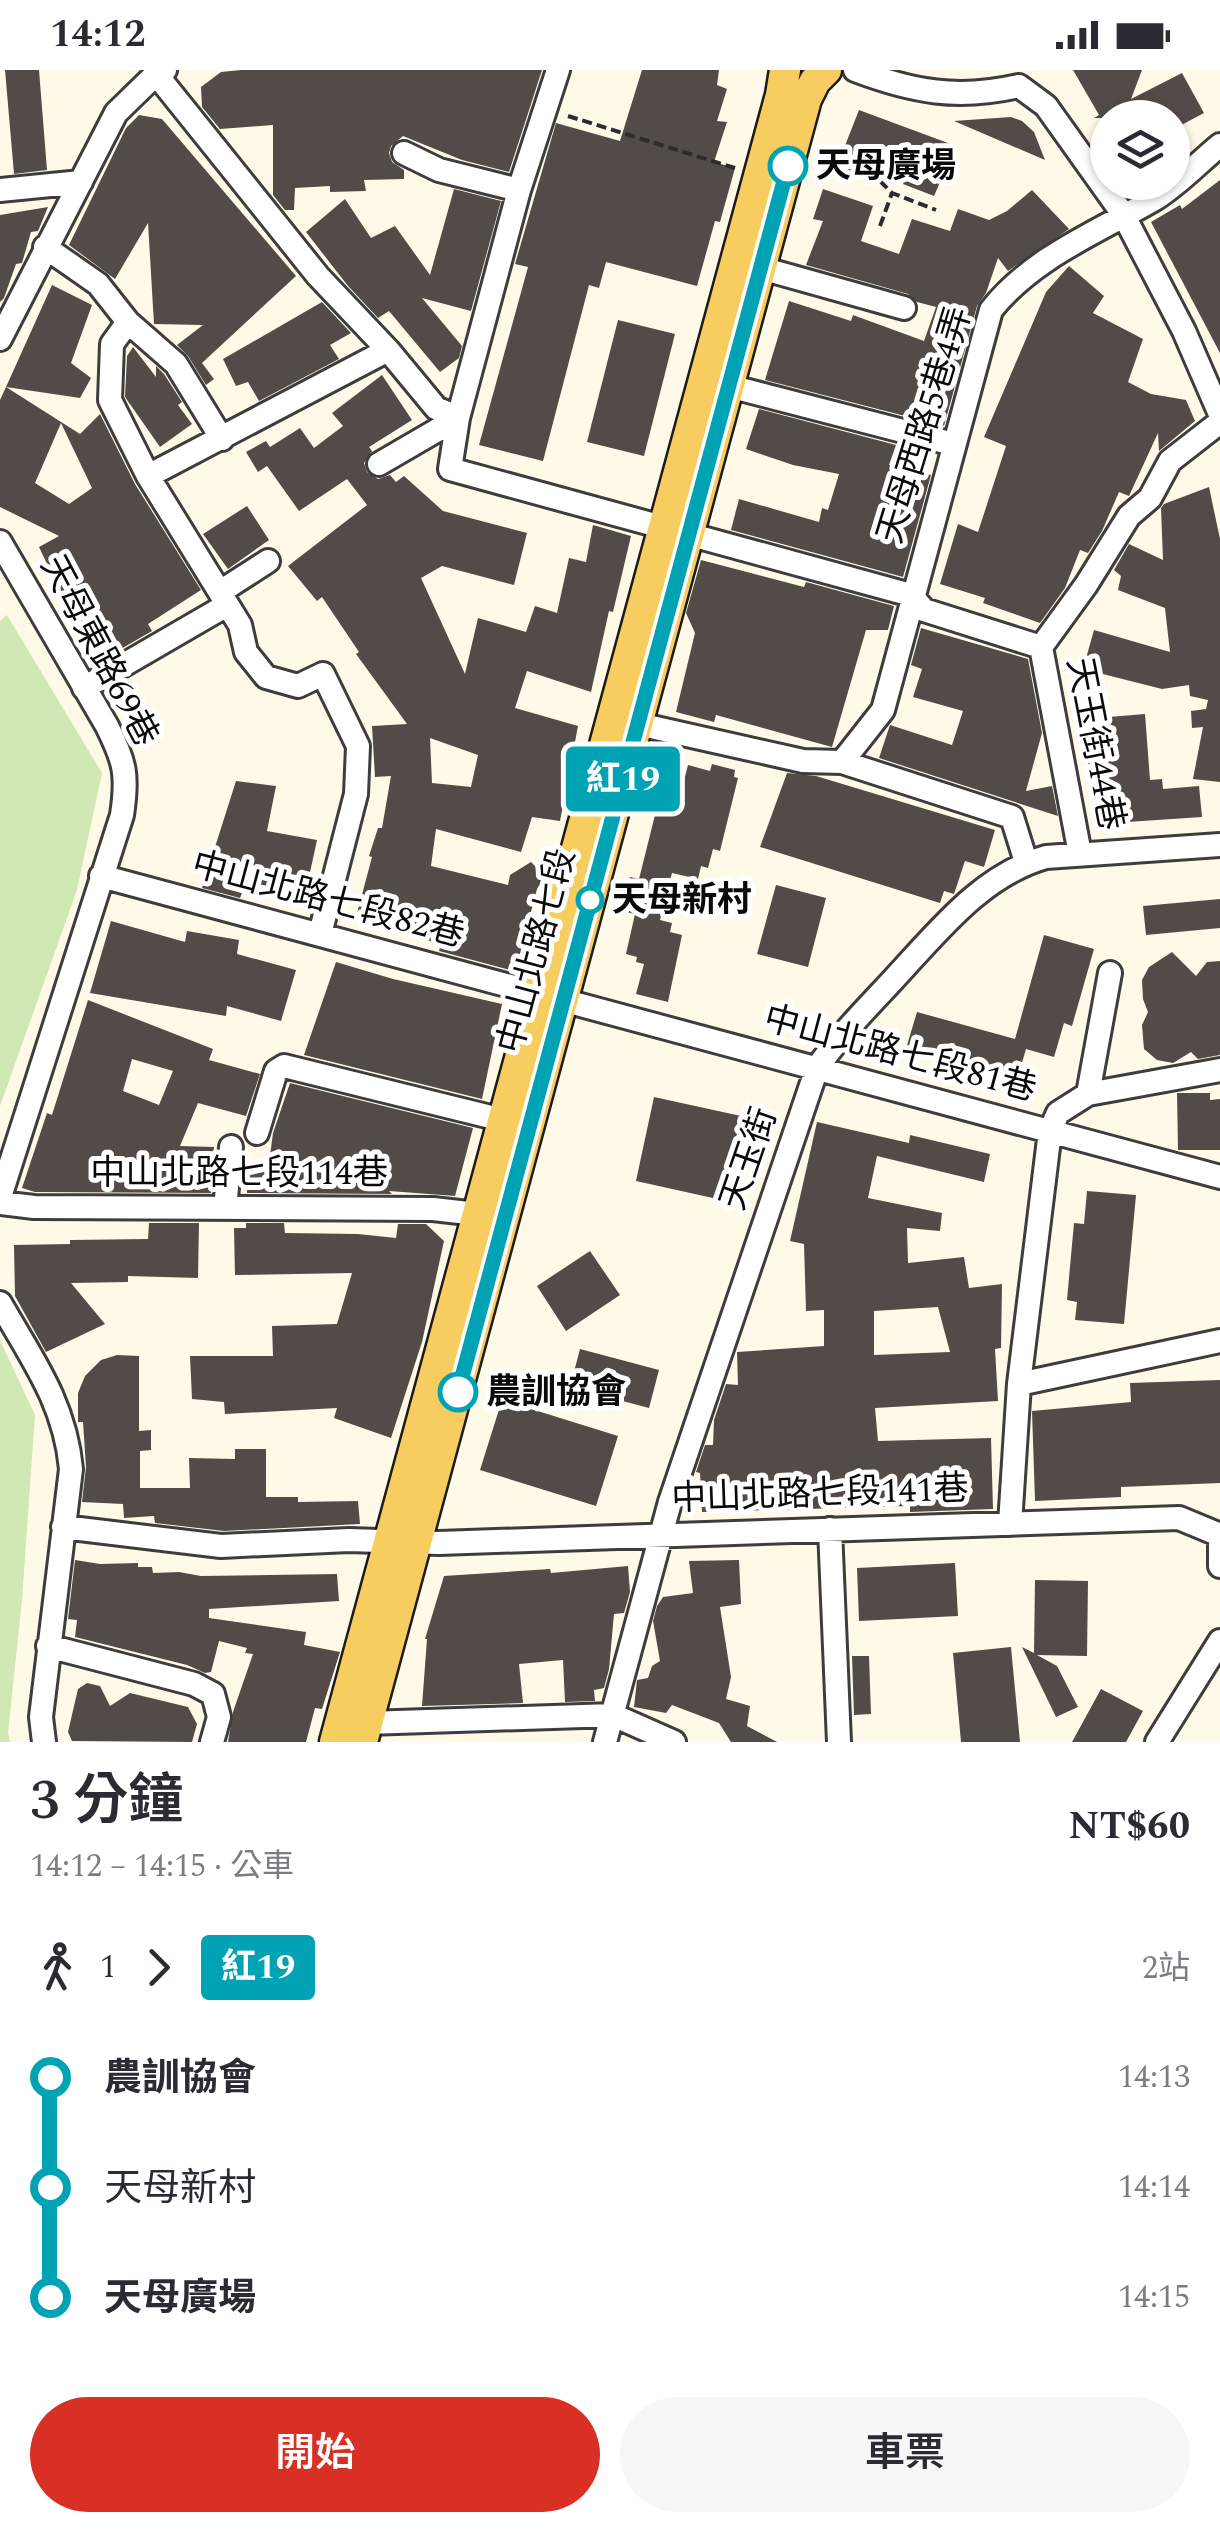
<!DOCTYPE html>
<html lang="zh-TW">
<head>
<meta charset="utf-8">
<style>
  :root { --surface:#fff; --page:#f7f7f7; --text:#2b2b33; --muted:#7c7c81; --accent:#d93025 }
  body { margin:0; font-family:Spectral,"Noto Sans TC",serif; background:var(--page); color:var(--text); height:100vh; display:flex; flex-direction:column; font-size:38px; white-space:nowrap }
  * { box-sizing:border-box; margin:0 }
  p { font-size:32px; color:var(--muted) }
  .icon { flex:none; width:55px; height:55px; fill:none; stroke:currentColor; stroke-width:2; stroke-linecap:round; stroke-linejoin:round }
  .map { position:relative; height:1672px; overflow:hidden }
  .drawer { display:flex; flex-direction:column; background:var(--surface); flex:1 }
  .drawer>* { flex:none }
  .badge { padding:0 20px; border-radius:8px; font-size:35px; line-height:65px }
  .controls { position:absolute; left:1090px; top:30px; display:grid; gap:20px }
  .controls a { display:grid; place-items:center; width:100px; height:100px; border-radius:50%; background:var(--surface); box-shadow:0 2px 8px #0004; font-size:50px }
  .map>.badge { position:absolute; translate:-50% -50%; box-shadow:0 0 0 5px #fff }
  .legs { display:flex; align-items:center; gap:15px; height:110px; padding:0 30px; font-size:32px }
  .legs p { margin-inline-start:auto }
  .head { display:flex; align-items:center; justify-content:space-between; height:170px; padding:0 30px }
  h1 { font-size:55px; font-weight:600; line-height:75px }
  .cta { display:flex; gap:20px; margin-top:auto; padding:20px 30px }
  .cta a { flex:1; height:115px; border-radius:60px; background:var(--accent); color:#fff; font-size:40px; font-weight:600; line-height:115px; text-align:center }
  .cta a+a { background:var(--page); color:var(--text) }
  ul { padding:0 30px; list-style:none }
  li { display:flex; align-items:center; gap:35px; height:110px; font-size:38px }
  li i { display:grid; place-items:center; width:15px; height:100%; margin:0 12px; background:currentColor }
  li i::after { content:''; width:25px; height:25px; margin:-12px; border:8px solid; border-radius:50%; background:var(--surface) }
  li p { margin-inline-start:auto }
  li:first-child i { background:linear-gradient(#0000 50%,currentColor 0) }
  li:last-child i { background:linear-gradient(currentColor 50%,#0000 0) }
  .status { display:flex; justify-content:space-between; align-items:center; height:70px; padding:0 50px; background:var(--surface); direction:ltr }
  .status svg { height:28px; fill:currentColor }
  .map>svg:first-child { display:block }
  .green { fill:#d0e8b3 }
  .building { fill:#534b47; fill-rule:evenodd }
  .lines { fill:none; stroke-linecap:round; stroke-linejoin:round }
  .minor-casing { stroke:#3d3d3d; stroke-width:28 }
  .major-casing { stroke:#1b1b1b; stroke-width:35 }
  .path { stroke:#2c2c2c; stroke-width:4; stroke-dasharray:10 5; stroke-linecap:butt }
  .minor { stroke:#fff; stroke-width:22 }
  .major { stroke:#f8cd5f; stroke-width:30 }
  .line-1-casing { stroke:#fff; stroke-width:22 }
  .line-1 { stroke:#00a3b4; stroke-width:15 }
  .stop-1-dot { fill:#fff; stroke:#00a3b4; stroke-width:5 }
  .labels { text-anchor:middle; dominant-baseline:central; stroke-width:10; stroke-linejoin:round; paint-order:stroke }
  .stop-label { font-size:35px; font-weight:bold; fill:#0a0a0a; stroke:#fff; text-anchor:start }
  .street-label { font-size:35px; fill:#0a0a0a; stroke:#fff }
</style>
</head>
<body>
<div class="status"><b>14:12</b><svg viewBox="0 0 49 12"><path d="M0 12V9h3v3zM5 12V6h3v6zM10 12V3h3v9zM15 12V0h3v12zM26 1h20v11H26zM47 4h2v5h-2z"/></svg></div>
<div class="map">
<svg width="1220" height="1672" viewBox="0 0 1220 1672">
  <rect width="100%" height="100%" fill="#fff9e8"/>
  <!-- green -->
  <path class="green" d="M7,545L102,703L77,820L0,1036V551Z
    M0,1270L35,1345L22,1530L8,1663L10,1672H0Z"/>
  <!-- building -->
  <path class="building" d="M5,0H39L47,100L14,104Z
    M241,0H542L509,102L462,90L403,66L391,76L389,83L392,92L404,100V109L364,110L366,121L330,122V116L295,118L294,140H285L273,125V55L220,59L202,37L201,17L221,2Z
    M642,0H719L717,15L727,19L717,51L727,52L714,92L735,98L720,152L715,151L697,216L606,192L599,218L589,215L543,391L479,375L528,197L515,194L556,53L620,71Z
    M1073,0H1142L1131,29L1182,3L1204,43L1172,60V48H1094L1099,45Z
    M859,40L956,76L934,126L903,114L912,90L876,77L866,101L839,91Z
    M139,45L162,49L296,206L202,293L214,309L206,315L188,286L177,275L203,255L154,254L148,153L115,209L69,175L126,58Z
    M1011,47L1022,51L1034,62L1045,90L954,51Z
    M1220,110V283L1151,152L1180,135L1182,139Z
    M454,119L501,131L471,241L422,228L462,276L459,288L440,302L389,241L378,248L348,216L306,162L345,129L371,168L395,156L430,205Z
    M823,119L873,136L861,171L899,184L912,149L950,161L958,139L989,150L1007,141L1032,120L1069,159L1008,201L998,188L986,223L977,236L944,356L765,310L789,231L851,251L853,245L924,271L936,237L917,232L908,224L806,195L823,151L813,149Z
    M48,137L38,161L31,162L22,193L16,194L4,228L0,232V145Z
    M1069,196L1104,226L1093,243L1143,269L1128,312L1151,324L1186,330L1195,351L1159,381L1158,363L1129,426L1119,422L1102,461L1088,483L1080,480L1065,518L1040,553L983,533L985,528L940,514L958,454L978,462L1006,376L984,367L1046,222Z
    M52,215L92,235L71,293L91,308L80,328L6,317Z
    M322,232L351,263L330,275L339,289L259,331L248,312L236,316L223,289Z
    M618,250L675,264L644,386L587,372Z
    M133,277L156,307V296L164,304L182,332L178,335L192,354L160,377L125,327L127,286Z
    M382,305L412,350L369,377L372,381L364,393L367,402L378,409L390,405L396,412L404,406L443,441L527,463L514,515L442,496L421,508L465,604L478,548L526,562L535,536L557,543L569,488L586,492L593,455L631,466L613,542L609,541L591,622L527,601L515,638L578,656L560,751L532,747L521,782L436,759L431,796L508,815L510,805L531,792L545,806L537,819L517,895L510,900L439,881L441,874L355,851L372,787L369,786L378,758H382L391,706L375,707L372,656L407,654L356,584L359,582L322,527L317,531L288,496L367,435L347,409L299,441L267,396L258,402L246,382L266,371L270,377L300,358L314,378L343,356L332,343ZM430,668L478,685L471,717L432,713Z
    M6,317L80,364L100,344L135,414L201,520L148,554L152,561L95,594L39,477L59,466L0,437V330ZM61,353L92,418L69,434L35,413Z
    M759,339L896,375L889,395L931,405L903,507L731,460L739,429L819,452L822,438L828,440L839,404L793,395L746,379Z
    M1209,417L1220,469V712L1193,709L1203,657L1192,658L1191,641L1206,639L1208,630L1190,626L1189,615L1162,619L1083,599L1094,560L1170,582L1165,538L1118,520L1121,506L1114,500L1129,474L1163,490L1161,438L1164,434Z
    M247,436L269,470L228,499L203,464Z
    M701,490L804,517L806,512L894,536L888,560H866L832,677L716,645L714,652L676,642L695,563L686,543Z
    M921,558L1028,589L1042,663L1026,721L1052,716L1058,746L879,688L890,655L952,675L963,641L913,627L922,599L911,595Z
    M1145,644L1150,710L1162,709L1163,719L1199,716L1202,747L1112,753L1108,692L1088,694L1085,649Z
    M712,694L735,700L734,707L738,708L720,781L713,779L708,798L701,796L698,809L672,803L660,850L672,853L670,862L682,865L668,932L636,924L644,894L636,892L637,887L626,884L635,844L622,841L630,807L639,809L660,725L679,730L688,695L710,701Z
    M787,703L816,706L995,760L984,797L965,791L954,824L944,821L940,833L760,777Z
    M236,711L276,716L267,761L317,770L309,807L278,802L275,817L246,812L240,828L202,818Z
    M776,815L826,828L808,897L757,884Z
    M1220,829V858L1146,865L1143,836Z
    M111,851L185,872L187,861L239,870L237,884L296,900L281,951L227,936L226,946L90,923Z
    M1044,865L1094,879L1072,956L1064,953L1054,987L1026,979L1016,1013L905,982L917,942L1015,969Z
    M1172,882L1196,906L1207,892L1220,891V985L1198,989L1191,982L1173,993L1157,990L1144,979L1142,955L1148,942L1143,929L1142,910L1149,897Z
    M336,892L393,909L502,934L482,1029L304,985Z
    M88,930L213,979L209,990L260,1004L246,1046L198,1033L180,1076L214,1077L211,1123L35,1122L22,1118L47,1043L52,1045ZM132,989L173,1001L159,1035L123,1021Z
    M290,1013L473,1058L455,1126L389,1121L392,1124L247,1123V1106L268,1101L273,1063Z
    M1177,1023H1210V1030L1220,1029V1080H1178Z
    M654,1027L741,1046L722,1130L636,1111Z
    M817,1052L909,1073L910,1065L990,1084L984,1112L877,1086L868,1128L942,1143L940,1161L907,1158L908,1193L964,1187L969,1218L1002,1214L1001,1278L995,1279L998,1331L875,1338L878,1371L991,1368L993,1439L910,1442V1436L702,1442L700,1403L696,1402L705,1375H713L714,1350L726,1314L738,1315L737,1282L824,1276V1240L806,1241L804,1174L790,1171ZM938,1237L950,1282L874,1285V1241Z
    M1087,1121L1136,1125L1124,1254L1075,1250L1077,1232L1067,1230L1074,1153L1084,1154Z
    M149,1153H199L198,1208L128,1206V1212L71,1213L105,1254L46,1282L15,1226L14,1175L70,1174V1170L148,1169Z
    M246,1153H284L285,1163L358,1164L396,1168L398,1154H426L444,1171L422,1272L391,1368L334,1348L337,1338L225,1344L224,1332L192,1329L190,1286H273L272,1256L337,1254L352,1203L235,1205L234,1158H246Z
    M590,1181L620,1225L566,1261L537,1216Z
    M580,1279L659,1300L649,1338L570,1317Z
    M117,1285L139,1286V1361L151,1360V1380L140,1381V1418H190L189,1388L235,1389V1379H266V1427H298V1432L358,1431L360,1454L224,1461L155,1453L154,1446L124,1448L123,1434L82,1432L86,1397L83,1352H78V1323L85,1306L101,1290Z
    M1220,1310V1413L1121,1417V1427L1035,1431L1032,1341L1131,1332L1130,1313Z
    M502,1330L618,1366L596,1436L480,1400Z
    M75,1490L100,1494L138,1493V1497H152L153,1503L179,1502L201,1506L337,1504L339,1531L209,1539V1548L306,1562L304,1575L340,1582L322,1639L315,1638L306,1672H228L233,1642L253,1584L245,1583L247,1578L219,1571L211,1602L205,1603L187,1595L75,1567L77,1550L68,1549Z
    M739,1490L741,1534L720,1537L731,1607L726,1629L750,1636L747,1656L777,1672H731L719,1653L672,1635L666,1643L634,1637L637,1610L648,1608L652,1596L660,1591L653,1551L657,1536L663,1527L693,1523L689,1491Z
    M955,1493L958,1546L859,1551L857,1498Z
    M628,1496L630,1522L624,1543L614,1544L609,1599L604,1618L594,1620L595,1631L565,1632L563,1590L519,1594L523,1633L422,1636L427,1569H425L444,1506L550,1499L551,1503Z
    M1035,1510L1088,1511L1087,1586L1037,1585L1057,1596L1078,1637L1056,1647L1022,1577L1034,1583Z
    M1011,1577L1020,1672H961L953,1583Z
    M852,1586H869L871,1644L854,1645Z
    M87,1613L100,1616L110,1636L130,1623L188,1637L197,1654L192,1672L72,1671L68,1662L78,1619Z
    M1101,1619L1143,1641L1126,1672H1072Z"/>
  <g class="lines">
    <!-- minor casing -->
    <g class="minor-casing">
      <path id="minor" d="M558,0L519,120L458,348L450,399L911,525L924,540L1041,577
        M855,0C913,22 958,30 1019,16
        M156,4L318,206L388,280L436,338L458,348
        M1019,16L1046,36L1123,144L1184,261L1220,344
        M404,83L439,100L519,120
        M0,120L81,112
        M45,177L98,214L128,252L176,294L222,369
        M761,198L904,238
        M128,252L112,274L110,330L148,406L240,555L246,582L266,607L298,616L323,604L358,676L356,724L320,864
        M0,269L116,43L156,4L165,0
        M729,316L953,374
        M379,394L458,348
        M148,406L388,280
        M0,472L107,656C125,692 128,705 122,745L0,1127
        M220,522L268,491
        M1041,577L1086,515L1129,446L1150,428L1170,391L1220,352
        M1041,577L1080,784
        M84,618L227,535
        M638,654L803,691L842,692L1012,747L1026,792
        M842,692L883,640L991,240C1032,188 1097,162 1153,130C1177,116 1198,93 1220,75
        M101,806L1220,1107
        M1088,1024L1110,903
        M257,1063L276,1001L284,996L503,1050
        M0,1133L34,1137L433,1139L477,1144
        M225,1138L231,1077
        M0,1233C32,1289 65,1333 71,1399L41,1647L44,1672
        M1019,1314L1220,1271
        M1010,1454L1019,1314L1050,1061L1058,1043L1088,1024L1220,1000
        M63,1457L221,1476L349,1470L439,1473L1179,1448L1220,1465
        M830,1459L839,1672
        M1220,1471V1496
        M48,1576L194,1614L213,1624L219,1647L212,1672
        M367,1653L613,1645L674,1672
        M605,1672L670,1432L817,998C839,966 866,939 892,911C937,863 981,805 1046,787L1220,775
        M1157,1672L1220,1571"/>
    </g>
    <!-- major casing -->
    <g class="major-casing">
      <path id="major" d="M335,1672L781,25L785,0
        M362,1672L806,29L815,11L826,0"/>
    </g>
    <!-- path -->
    <path class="path" d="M568,46L735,98
      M815,89L880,111L890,84
      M880,111L892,123L936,140
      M880,156L892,123"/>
    <!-- minor -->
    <use href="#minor" class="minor"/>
    <!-- major -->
    <use href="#major" class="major"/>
  </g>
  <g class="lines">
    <!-- line-1 casing -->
    <g class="line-1-casing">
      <path id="line-1" d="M458,1322L788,96"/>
    </g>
    <!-- line-1 -->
    <use href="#line-1" class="line-1"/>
  </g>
  <!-- markers -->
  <g class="stop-1-dot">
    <circle cx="788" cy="96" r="18"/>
    <circle cx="590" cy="830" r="12"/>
    <circle cx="458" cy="1322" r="18"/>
  </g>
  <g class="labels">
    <!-- stop labels -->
    <g class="stop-label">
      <text x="816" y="96">天母廣場</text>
      <text x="612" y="830">天母新村</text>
      <text x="486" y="1322">農訓協會</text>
    </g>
    <!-- street labels -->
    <g class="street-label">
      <text transform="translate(925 355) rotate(-73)">天母西路5巷4弄</text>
      <text transform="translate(99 581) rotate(62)">天母東路69巷</text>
      <text transform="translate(1095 674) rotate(79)">天玉街44巷</text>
      <text transform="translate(328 830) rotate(15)">中山北路七段82巷</text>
      <text transform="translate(537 881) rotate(-75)">中山北路七段</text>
      <text transform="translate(900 984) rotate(15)">中山北路七段81巷</text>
      <text transform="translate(749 1089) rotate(-71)">天玉街</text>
      <text x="239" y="1103">中山北路七段114巷</text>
      <text transform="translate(820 1424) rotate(-2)">中山北路七段141巷</text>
    </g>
  </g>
</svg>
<div class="controls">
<a><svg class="icon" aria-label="layers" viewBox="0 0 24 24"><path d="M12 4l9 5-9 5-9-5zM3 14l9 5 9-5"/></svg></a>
</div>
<b class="badge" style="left:623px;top:709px;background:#00a3b4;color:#fff">紅19</b>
</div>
<section class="drawer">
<div class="head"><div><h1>3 分鐘</h1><p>14:12 – 14:15 · 公車</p></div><b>NT$60</b></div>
<div class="legs"><svg class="icon" aria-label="walk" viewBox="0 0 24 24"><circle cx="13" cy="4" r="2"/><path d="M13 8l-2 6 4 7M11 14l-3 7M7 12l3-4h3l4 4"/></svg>1<svg class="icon" aria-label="forward" viewBox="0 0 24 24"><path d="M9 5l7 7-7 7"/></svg><b class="badge" style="background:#00a3b4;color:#fff">紅19</b><p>2站</p></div>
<ul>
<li><i style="color:#00a3b4"></i><b>農訓協會</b><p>14:13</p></li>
<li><i style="color:#00a3b4"></i><span>天母新村</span><p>14:14</p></li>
<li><i style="color:#00a3b4"></i><b>天母廣場</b><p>14:15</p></li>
</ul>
<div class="cta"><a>開始</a><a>車票</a></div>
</section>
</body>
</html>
